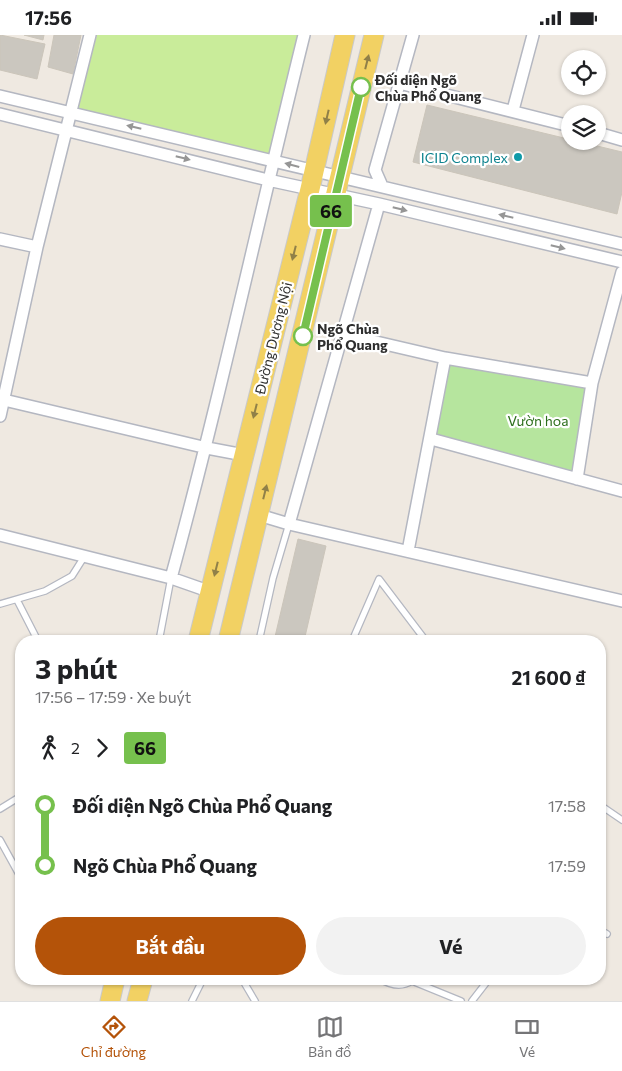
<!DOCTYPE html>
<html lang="vi">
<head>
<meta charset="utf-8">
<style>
  :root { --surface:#fff; --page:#f2f2f2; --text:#202124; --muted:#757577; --line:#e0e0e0; --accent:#b45309 }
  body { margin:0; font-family:Commissioner,sans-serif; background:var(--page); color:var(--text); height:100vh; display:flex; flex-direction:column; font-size:19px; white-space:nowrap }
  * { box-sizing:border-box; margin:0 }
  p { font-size:16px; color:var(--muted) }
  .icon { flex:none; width:28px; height:28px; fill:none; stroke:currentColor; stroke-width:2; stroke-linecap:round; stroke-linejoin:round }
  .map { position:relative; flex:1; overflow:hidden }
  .side { position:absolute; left:15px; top:600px; width:591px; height:350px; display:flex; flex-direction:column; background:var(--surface); border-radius:20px; box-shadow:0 1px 4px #0004 }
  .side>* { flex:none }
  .badge { padding:0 10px; border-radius:4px; font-size:18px; line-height:32px }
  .tools { position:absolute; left:561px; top:15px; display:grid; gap:10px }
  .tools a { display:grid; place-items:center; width:45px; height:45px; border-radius:50%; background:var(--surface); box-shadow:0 1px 4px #0004; font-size:25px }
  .map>.badge { position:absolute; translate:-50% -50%; box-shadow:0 0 0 2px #fff }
  .legs { display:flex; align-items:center; gap:8px; height:55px; padding:0 20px; font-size:16px }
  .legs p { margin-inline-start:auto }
  .overview { display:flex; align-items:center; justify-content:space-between; height:85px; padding:0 20px }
  h1 { font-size:28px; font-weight:700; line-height:38px }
  .action { display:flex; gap:10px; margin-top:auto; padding:10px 20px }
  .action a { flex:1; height:58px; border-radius:30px; background:var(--accent); color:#fff; font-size:20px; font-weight:700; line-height:58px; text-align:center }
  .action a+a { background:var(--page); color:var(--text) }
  ul { padding:0 20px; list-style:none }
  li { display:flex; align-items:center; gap:18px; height:60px; font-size:19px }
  li i { display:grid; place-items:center; width:8px; height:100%; margin:0 6px; background:currentColor }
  li i::after { content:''; width:12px; height:12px; margin:-6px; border:4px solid; border-radius:50%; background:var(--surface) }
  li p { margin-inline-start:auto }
  li:first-child i { background:linear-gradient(#0000 50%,currentColor 0) }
  li:last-child i { background:linear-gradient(currentColor 50%,#0000 0) }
  .status { display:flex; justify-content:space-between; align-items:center; height:35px; padding:0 25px; background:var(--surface); direction:ltr }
  .status svg { height:14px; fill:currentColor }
  .tab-bar { display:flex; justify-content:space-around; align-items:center; height:70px; border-top:1px solid var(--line); background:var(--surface); font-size:14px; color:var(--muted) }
  .tab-bar a { display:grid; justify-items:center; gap:2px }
  .tab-bar .on { color:var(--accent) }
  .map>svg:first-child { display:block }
  .green { fill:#b6e59e }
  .pitch { fill:#c9ec9a }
  .building { fill:#cbc7bf; stroke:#cbc5ba }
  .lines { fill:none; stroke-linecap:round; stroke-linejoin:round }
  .lane-casing { stroke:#b4b7c1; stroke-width:8 }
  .street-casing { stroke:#b4b7c1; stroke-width:14 }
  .primary-casing { stroke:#c9c9c9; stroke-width:21 }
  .lane { stroke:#fff; stroke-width:5.5 }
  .street { stroke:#fff; stroke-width:11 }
  .primary { stroke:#f2d163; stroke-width:19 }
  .oneway { fill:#908048 }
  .oneway2 { fill:#969696 }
  .line-1-casing { stroke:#fff; stroke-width:11 }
  .line-1 { stroke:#76c04d; stroke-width:8 }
  .stop-1-dot { fill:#fff; stroke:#76c04d; stroke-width:2.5 }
  .culture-dot { fill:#0f9aa8; stroke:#fff; stroke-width:2 }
  .labels { text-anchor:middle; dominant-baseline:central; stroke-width:4.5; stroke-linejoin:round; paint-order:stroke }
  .stop-label { font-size:14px; font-weight:bold; fill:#2e2e2e; stroke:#fff; text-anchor:start }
  .culture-label { font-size:14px; fill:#0d838f; stroke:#fff; text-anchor:end }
  .street-label { font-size:14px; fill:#2e2e2e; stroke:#fff }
  .park-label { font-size:14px; fill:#2c6e1b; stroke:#fff }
</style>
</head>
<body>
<div class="status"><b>17:56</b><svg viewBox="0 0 49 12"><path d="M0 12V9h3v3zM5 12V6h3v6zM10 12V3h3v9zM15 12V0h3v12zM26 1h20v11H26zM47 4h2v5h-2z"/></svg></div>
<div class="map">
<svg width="622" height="966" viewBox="0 0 622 966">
  <rect width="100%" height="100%" fill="#efe9e1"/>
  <!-- green -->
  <path class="green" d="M446,326L590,349L575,441L433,402Z"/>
  <!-- pitch -->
  <path class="pitch" d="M97,0H300L271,120L76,75Z"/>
  <!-- building -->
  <path class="building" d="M0,0L45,9L37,44L0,35Z
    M24,0H44L43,5Z
    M54,0H81L73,39L48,32Z
    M427,70L622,117V157L617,179L413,127Z
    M298,504L326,511L304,606H274Z"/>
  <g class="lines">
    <!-- lane casing -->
    <g class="lane-casing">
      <path id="lane" d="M17,565L38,606
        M0,569L45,556L72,541L84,522
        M159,606L171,543
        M259,606L273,543L289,489
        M352,606L379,544L426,606
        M21,708V709
        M600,770L622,785
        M0,774L21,761
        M0,805L21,843
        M600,895L607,899
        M242,944L255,966
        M380,944C390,950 401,953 412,946
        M413,944L412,946L461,966
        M192,966L203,944
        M472,966L489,944"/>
    </g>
    <!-- street casing -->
    <g class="street-casing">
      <path id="street" d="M399,48L570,91
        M0,61L622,209
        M513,75L533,0
        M0,79L268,145L379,169L622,227
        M598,98L622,105
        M382,151L375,135L413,0
        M0,204L37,212
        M342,299L445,323L592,348L622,237
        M4,365L207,413L244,420
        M0,381L37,212L90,0
        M431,404L622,456
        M577,444L592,348
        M259,480L289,489L622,566
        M289,489L379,169
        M0,500L171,543L211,557
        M408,516L445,323
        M171,543C220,364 259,181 304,0"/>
    </g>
    <!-- primary casing -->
    <g class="primary-casing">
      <path id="primary" d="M198,606L310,154L345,0
        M228,606L374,0
        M110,966L115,944
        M137,966L143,944"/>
    </g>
    <!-- lane -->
    <use href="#lane" class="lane"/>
    <!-- street -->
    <use href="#street" class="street"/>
    <!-- primary -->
    <use href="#primary" class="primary"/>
  </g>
  <!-- one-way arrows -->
  <defs><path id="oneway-solid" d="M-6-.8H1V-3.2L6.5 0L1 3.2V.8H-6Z" transform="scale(1.25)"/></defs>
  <g class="oneway">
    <use href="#oneway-solid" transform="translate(367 27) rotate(-76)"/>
    <use href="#oneway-solid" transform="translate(327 82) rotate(103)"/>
    <use href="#oneway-solid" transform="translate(294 218) rotate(104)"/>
    <use href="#oneway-solid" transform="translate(255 376) rotate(104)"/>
    <use href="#oneway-solid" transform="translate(265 457) rotate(-76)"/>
    <use href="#oneway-solid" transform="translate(216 534) rotate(104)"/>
  </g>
  <g class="oneway2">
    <use href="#oneway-solid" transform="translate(134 92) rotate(-167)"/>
    <use href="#oneway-solid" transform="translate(183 123) rotate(14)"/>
    <use href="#oneway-solid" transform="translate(292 130) rotate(-165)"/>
    <use href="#oneway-solid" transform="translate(400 174) rotate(14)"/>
    <use href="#oneway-solid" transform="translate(506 181) rotate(-167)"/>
    <use href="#oneway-solid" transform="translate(558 212) rotate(14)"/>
  </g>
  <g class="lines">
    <!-- line-1 casing -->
    <g class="line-1-casing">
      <path id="line-1" d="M303,301L361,52"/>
    </g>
    <!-- line-1 -->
    <use href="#line-1" class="line-1"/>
  </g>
  <!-- markers -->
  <g class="stop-1-dot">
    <circle cx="361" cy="52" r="9"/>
    <circle cx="303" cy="301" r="9"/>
  </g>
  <circle class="culture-dot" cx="518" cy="122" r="5"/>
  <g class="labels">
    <!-- stop labels -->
    <g class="stop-label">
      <text x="375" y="44">Đối diện Ngõ<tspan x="375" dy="16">Chùa Phổ Quang</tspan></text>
      <text x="317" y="293">Ngõ Chùa<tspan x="317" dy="16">Phổ Quang</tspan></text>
    </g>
    <!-- culture labels -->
    <g class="culture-label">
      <text x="508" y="122">ICID Complex</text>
    </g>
    <!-- street labels -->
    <g class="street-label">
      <text transform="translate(273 303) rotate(-76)">Đường Dương Nội</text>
    </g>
    <!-- park labels -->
    <g class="park-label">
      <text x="538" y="385">Vườn hoa</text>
    </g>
  </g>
</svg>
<div class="tools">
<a><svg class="icon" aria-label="locate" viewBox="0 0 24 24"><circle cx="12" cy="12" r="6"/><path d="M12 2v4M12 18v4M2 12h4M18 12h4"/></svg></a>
<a><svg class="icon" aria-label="layers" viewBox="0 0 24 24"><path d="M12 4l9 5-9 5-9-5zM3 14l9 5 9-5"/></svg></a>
</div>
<b class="badge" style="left:331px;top:176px;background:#76c04d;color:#111">66</b>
<section class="side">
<div class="overview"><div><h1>3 phút</h1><p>17:56 – 17:59 · Xe buýt</p></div><b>21 600 ₫</b></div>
<div class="legs"><svg class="icon" aria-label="walk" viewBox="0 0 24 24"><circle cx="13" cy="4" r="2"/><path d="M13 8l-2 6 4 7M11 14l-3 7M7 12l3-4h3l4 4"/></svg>2<svg class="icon" aria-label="forward" viewBox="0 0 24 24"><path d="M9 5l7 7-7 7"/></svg><b class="badge" style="background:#76c04d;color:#111">66</b></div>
<ul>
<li><i style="color:#76c04d"></i><b>Đối diện Ngõ Chùa Phổ Quang</b><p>17:58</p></li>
<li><i style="color:#76c04d"></i><b>Ngõ Chùa Phổ Quang</b><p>17:59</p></li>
</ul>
<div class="action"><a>Bắt đầu</a><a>Vé</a></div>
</section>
</div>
<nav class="tab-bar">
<a class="on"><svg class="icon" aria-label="directions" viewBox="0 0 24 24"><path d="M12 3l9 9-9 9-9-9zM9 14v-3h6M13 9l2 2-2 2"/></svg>Chỉ đường</a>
<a><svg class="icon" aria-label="map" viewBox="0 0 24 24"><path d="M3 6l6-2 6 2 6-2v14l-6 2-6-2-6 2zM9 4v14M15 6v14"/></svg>Bản đồ</a>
<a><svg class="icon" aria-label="tickets" viewBox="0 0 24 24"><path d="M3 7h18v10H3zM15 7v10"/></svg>Vé</a>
</nav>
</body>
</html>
